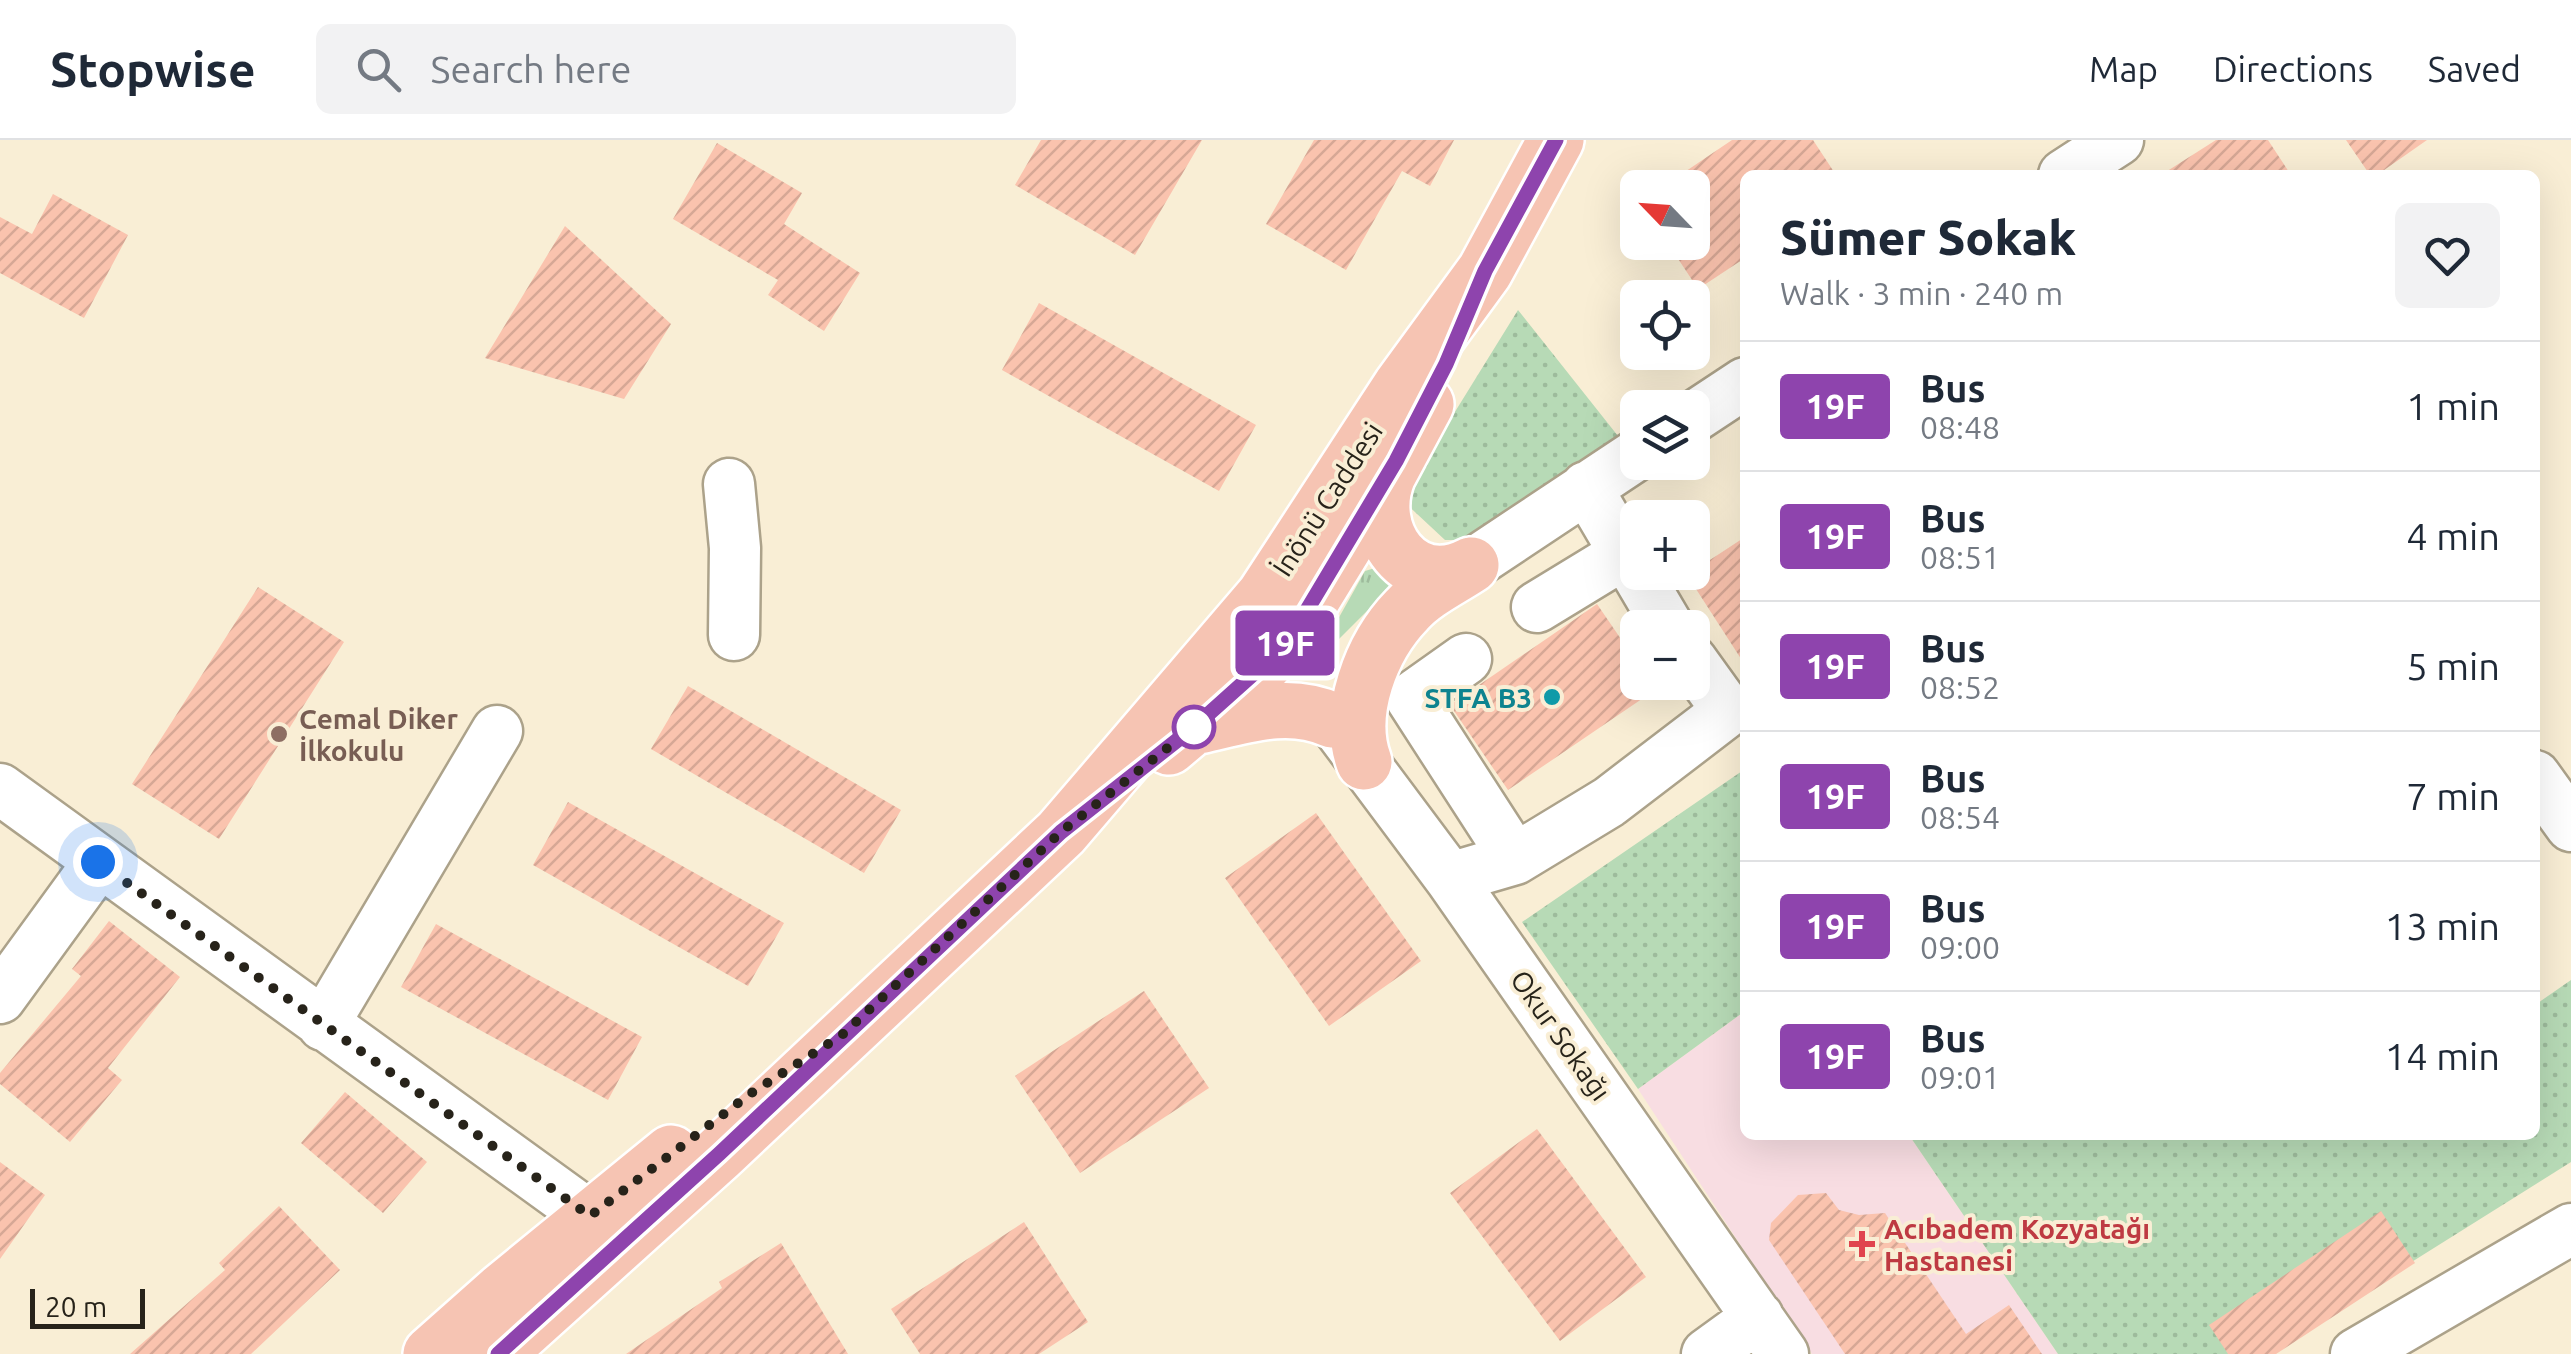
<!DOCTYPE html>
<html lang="en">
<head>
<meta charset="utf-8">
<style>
  :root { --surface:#fff; --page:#f2f2f3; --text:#1f2937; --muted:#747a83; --line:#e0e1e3 }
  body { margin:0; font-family:Ubuntu,sans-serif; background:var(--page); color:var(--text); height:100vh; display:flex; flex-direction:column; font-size:38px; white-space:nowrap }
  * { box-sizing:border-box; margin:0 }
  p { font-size:32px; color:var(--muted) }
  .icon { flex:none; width:55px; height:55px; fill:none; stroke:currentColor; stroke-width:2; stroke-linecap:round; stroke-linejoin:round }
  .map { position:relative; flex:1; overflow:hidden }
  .details { position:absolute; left:1740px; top:30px; width:800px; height:970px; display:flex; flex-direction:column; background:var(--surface); border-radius:15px; box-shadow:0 10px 40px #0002 }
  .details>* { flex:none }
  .badge { padding:0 20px; border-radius:8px; font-size:35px; line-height:65px }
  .needle { width:65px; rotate:295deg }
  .controls { position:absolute; left:1620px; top:30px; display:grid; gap:20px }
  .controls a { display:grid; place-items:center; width:90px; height:90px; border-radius:15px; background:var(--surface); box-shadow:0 10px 40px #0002; font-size:50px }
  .scale { position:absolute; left:30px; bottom:25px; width:115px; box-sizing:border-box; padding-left:10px; border:5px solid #27231a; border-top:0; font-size:28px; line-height:35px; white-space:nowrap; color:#27231a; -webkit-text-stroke:8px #f9eed5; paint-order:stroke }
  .you { position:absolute; width:50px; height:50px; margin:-25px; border:8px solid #fff; border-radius:50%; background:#1a73e8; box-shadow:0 0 0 15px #1a73e833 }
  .map>.badge { position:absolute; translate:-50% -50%; box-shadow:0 0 0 5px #fff }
  .round { display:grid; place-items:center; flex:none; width:105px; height:105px; border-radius:15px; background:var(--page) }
  .head { display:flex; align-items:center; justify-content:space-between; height:170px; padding:0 40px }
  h1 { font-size:48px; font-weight:800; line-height:75px }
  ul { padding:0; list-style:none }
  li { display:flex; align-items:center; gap:30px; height:130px; padding:0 40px; border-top:2px solid var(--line) }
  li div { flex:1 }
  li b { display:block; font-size:38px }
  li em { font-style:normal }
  li .badge { min-width:110px; font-weight:700; text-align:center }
  header { display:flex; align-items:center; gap:60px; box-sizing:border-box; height:140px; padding:0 50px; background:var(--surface); border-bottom:2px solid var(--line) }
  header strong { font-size:48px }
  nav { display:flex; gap:55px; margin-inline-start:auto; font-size:35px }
  .search { width:700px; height:90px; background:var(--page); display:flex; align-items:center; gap:25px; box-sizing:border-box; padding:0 35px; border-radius:15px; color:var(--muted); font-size:38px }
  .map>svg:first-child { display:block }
  .medical { fill:#f8dde2 }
  .grass { fill:url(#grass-tufts) }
  .park { fill:url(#park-dots) }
  .building { fill:url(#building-hatch) }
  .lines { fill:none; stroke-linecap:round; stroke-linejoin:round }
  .minor-casing { stroke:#aca28a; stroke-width:55 }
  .major-casing { stroke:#fff; stroke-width:60 }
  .minor { stroke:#fff; stroke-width:50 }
  .major { stroke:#f6c4b3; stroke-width:55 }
  .line-casing { stroke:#fff; stroke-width:22 }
  .line { stroke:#8e44ad; stroke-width:15 }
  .walk { stroke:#27231a; stroke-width:10; stroke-dasharray:0 18 }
  .culture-dot { fill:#0f9aa8; stroke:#f9eed5; stroke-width:4 }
  .stop-dot { fill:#fff; stroke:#8e44ad; stroke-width:5 }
  .education-dot { fill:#8d6e63; stroke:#f9eed5; stroke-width:4 }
  .health-dot { fill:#e0444e; stroke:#f9eed5; stroke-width:4 }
  .labels { text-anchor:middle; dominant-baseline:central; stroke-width:8; stroke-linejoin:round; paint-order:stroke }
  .street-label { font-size:28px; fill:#27231a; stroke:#f9eed5 }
  .culture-label { font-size:28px; font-weight:bold; fill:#0d838f; stroke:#f9eed5; text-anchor:end }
  .education-label { font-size:28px; font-weight:bold; fill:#785e54; stroke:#f9eed5; text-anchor:start }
  .health-label { font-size:28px; font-weight:bold; fill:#be3a42; stroke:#f9eed5; text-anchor:start }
</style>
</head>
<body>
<header>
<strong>Stopwise</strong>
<div class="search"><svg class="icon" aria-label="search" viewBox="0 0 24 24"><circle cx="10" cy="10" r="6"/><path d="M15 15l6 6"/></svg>Search here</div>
<nav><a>Map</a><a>Directions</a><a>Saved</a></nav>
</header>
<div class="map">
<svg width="2571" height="1214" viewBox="0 0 2571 1214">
  <defs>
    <pattern id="grass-tufts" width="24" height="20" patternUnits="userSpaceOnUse" patternTransform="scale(2.5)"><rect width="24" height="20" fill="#b7dab6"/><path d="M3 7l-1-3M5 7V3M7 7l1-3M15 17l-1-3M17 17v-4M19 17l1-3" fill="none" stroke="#9dbb9c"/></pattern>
    <pattern id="park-dots" width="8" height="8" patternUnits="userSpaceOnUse" patternTransform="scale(2.5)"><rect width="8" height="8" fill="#b7dab6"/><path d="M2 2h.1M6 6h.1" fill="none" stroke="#9dbb9c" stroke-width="1.8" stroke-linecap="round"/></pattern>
    <pattern id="building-hatch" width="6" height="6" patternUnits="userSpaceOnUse" patternTransform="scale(2.5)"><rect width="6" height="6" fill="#fac3ae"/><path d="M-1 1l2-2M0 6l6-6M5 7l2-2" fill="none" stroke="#d6a795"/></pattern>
  </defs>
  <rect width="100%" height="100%" fill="#f9eed5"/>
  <!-- medical -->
  <path class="medical" d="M1745,871V995H1909L2058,1214H1812L1638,949Z"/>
  <!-- grass -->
  <path class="grass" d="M1375,428L1393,445L1333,505L1328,497L1365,431Z"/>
  <!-- park -->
  <path class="park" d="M1518,170L1618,296L1462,400H1445L1401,359Z
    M1745,629V871L1638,949L1522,782Z
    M2571,840V1022L2265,1214H2058L1909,995H2535V865Z"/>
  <!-- building -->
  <path class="building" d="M1041,0H1202L1135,115L1015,45Z
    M1314,0H1454L1430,46L1402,31L1346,130L1266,84Z
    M1732,0H1813L1836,35H1745V118L1698,149L1667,102H1692V48H1661Z
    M2216,0H2268L2291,35H2161Z
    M2346,0H2427L2377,35H2370Z
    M717,3L802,53L784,84L860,133L824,191L768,155L778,140L673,79Z
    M53,54L128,95L84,178L0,133V77L32,94Z
    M565,86L671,184L624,259L485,218Z
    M1039,163L1256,285L1219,351L1002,230Z
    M1745,397V525L1687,435Z
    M258,447L344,502L219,699L132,644Z
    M1597,464L1638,524V542H1650L1655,550L1508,650L1450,565Z
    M688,546L901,670L864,733L651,609Z
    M568,662L784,783L748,846L533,725Z
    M1316,673L1421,821L1329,886L1225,738Z
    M109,781L180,837L108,928L122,940L70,1002L0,944V933L81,836L72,829Z
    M436,784L642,897L608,960L401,847Z
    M1144,851L1209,948L1080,1033L1015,936Z
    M345,952L427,1022L383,1073L301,1003Z
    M1537,989L1646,1137L1560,1201L1450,1053Z
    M0,1022L45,1055L0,1119Z
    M1826,1053L1839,1070L1859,1075L1885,1073L1966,1194L2009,1165L2042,1214H1845L1769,1100L1771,1083L1798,1055Z
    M279,1066L340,1130L251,1214H130L225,1130L219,1123Z
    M2381,1071L2415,1123L2276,1214H2228L2209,1185Z
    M1024,1082L1088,1182L1039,1214H920L891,1169Z
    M781,1103L848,1214H626L722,1148L719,1142Z"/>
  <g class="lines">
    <!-- minor casing -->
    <g class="minor-casing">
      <path id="minor" d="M2064,35L2118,0
        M1692,278L1745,243
        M729,344L735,408L734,495
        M1586,347L1669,488
        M1471,425L1638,314
        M1537,467L1624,414
        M1466,519L1411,558L1515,719
        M1338,588L1450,738L1783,1214
        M2535,636L2571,686
        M0,649L591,1077L569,1109
        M1450,738L1515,719L1609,662L1728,571L1692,521
        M0,858L99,722
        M323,885L497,591
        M1707,1214L1758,1177
        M2356,1214L2571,1089"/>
    </g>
    <!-- major casing -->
    <g class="major-casing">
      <path id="major" d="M1388,335C1365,392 1410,456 1471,425
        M1199,586C1244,576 1288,560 1332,580
        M1169,607L1252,537L1289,497L1388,335L1426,264
        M1364,622C1346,573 1371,507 1407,470C1424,451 1450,439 1471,425
        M431,1214L502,1151L671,1013
        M497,1214L719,1014L1061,693L1264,456L1401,246L1485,131L1556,0"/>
    </g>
    <!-- minor -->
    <use href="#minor" class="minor"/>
    <!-- major -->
    <use href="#major" class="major"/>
  </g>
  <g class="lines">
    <!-- line casing -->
    <g class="line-casing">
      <path id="line" d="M498,1214L719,1014L1061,692L1194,587L1280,510L1301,480L1396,321L1446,224L1485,131L1556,0"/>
    </g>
    <!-- line -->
    <use href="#line" class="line"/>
    <!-- walk -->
    <path class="walk" d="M98,722L590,1076L750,954L842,895L1061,692L1194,587"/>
  </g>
  <!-- markers -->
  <circle class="culture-dot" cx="1552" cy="557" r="10"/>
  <circle class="stop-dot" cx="1194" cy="587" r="20"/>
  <circle class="education-dot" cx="279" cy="594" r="10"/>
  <path class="health-dot" d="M1857 1089h10v10h10v10h-10v10h-10v-10h-10v-10h10z"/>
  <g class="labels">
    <!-- street labels -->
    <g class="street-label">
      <text transform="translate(1327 359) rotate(-57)">İnönü Caddesi</text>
      <text transform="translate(1561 895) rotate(55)">Okur Sokağı</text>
    </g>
    <!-- culture labels -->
    <g class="culture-label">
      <text x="1532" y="557">STFA B3</text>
    </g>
    <!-- education labels -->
    <g class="education-label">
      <text x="299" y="578">Cemal Diker<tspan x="299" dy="32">İlkokulu</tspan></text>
    </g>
    <!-- health labels -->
    <g class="health-label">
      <text x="1884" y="1088">Acıbadem Kozyatağı<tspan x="1884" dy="32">Hastanesi</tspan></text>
    </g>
  </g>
</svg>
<div class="controls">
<a><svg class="needle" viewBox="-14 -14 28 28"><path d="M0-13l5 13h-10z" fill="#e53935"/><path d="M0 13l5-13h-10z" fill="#747a83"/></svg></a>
<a><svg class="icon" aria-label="locate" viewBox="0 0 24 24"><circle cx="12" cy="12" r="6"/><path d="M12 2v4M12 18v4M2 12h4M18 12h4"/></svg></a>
<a><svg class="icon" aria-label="layers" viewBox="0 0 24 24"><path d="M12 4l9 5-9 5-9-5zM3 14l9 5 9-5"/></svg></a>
<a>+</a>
<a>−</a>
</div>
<div class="scale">20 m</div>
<div class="you" style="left:98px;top:722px"></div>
<b class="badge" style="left:1285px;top:503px;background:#8e44ad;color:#fff">19F</b>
<section class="details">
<div class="head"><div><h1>Sümer Sokak</h1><p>Walk · 3 min · 240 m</p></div><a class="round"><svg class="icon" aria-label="heart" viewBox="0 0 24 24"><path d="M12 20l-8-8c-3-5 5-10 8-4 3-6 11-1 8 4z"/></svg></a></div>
<ul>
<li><span class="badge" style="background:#8e44ad;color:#fff">19F</span><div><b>Bus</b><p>08:48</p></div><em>1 min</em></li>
<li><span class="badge" style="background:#8e44ad;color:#fff">19F</span><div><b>Bus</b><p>08:51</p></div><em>4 min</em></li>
<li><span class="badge" style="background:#8e44ad;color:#fff">19F</span><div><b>Bus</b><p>08:52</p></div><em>5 min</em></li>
<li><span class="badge" style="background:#8e44ad;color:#fff">19F</span><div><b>Bus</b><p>08:54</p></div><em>7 min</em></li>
<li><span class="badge" style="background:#8e44ad;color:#fff">19F</span><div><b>Bus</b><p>09:00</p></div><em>13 min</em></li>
<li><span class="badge" style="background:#8e44ad;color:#fff">19F</span><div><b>Bus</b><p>09:01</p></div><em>14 min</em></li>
</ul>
</section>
</div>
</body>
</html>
